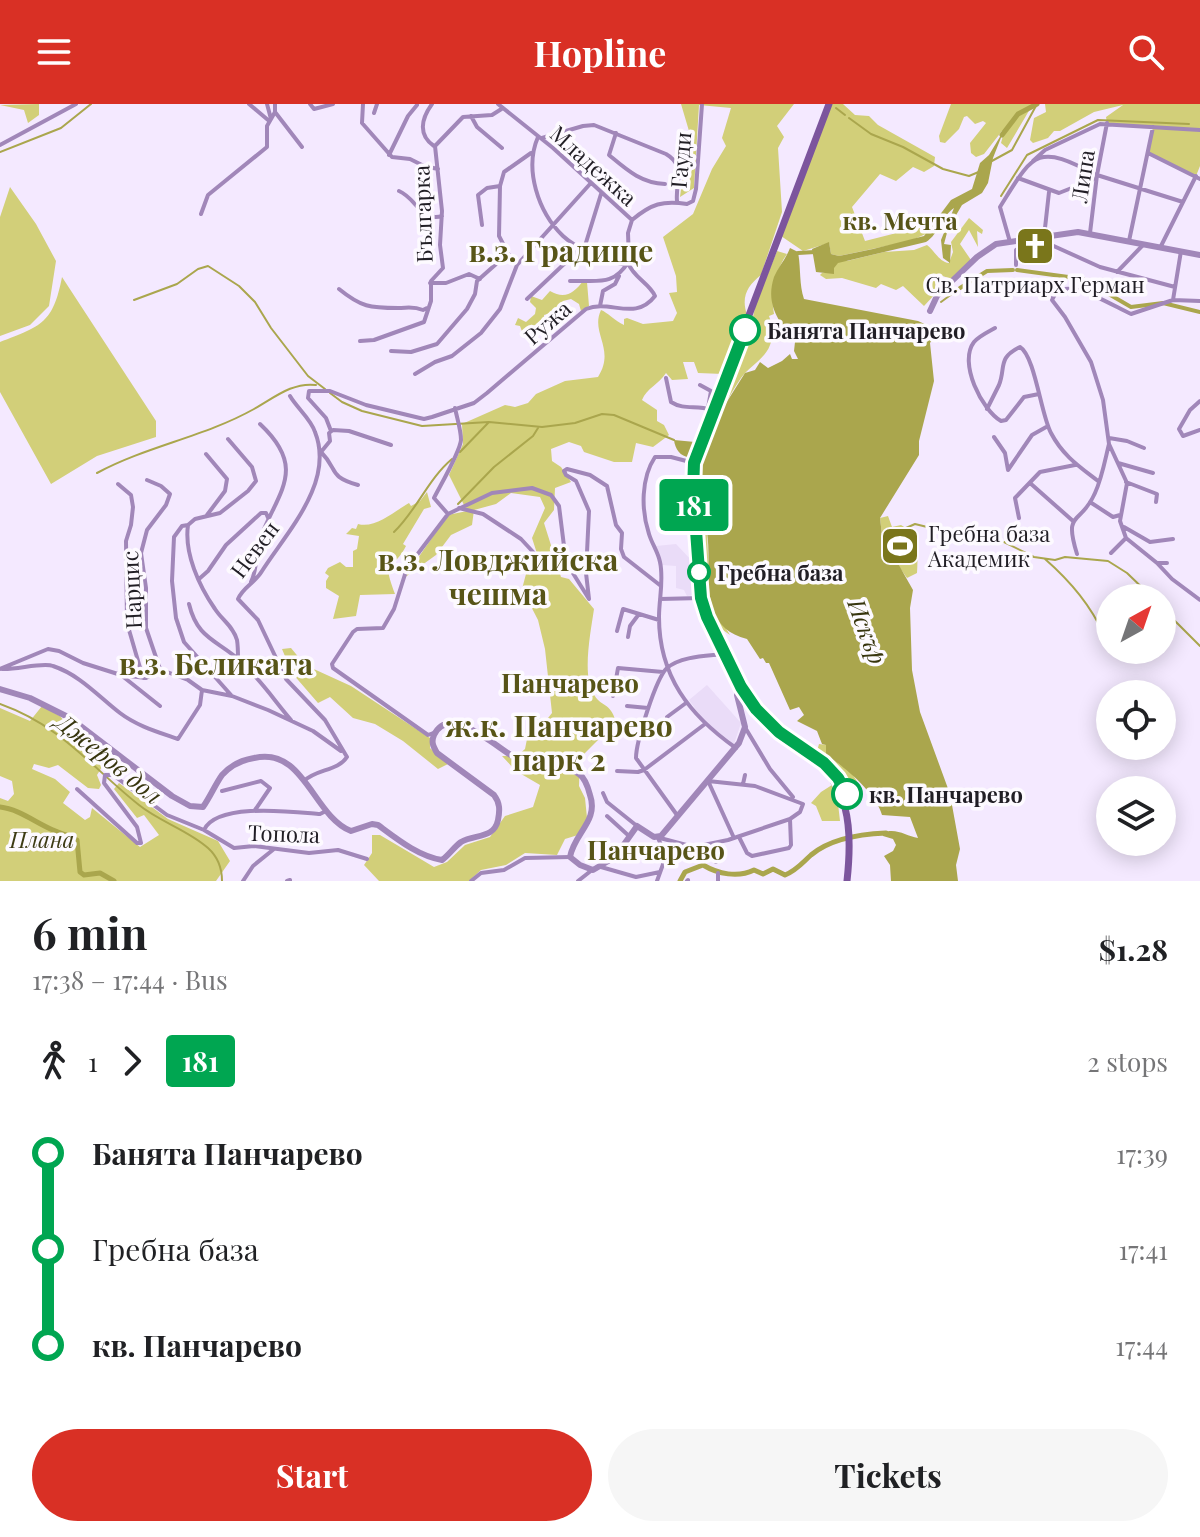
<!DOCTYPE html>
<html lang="en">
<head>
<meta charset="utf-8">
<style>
  :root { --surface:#fff; --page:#f6f6f6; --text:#202124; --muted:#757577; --accent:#d93025 }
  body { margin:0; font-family:"Playfair Display",serif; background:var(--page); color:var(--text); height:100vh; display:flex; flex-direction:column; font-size:30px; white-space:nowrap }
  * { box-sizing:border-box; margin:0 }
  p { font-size:26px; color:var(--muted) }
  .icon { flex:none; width:44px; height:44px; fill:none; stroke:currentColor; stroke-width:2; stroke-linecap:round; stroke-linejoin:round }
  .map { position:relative; height:777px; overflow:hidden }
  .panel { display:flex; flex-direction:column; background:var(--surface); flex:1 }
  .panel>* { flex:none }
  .badge { padding:0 16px; border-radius:6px; font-size:28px; line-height:52px }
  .needle { width:52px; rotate:40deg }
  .controls { position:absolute; left:1096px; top:480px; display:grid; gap:16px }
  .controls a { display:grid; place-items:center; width:80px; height:80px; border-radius:50%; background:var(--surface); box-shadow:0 4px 20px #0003; font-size:40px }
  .map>.badge { position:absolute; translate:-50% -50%; box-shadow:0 0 0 4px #fff }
  .legs { display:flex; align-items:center; gap:12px; height:88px; padding:0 32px; font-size:26px }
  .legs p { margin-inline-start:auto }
  .headline { display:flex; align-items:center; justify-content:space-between; height:136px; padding:0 32px }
  h1 { font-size:44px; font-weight:700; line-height:60px }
  .cta { display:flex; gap:16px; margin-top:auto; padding:16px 32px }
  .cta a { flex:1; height:92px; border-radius:48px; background:var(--accent); color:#fff; font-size:32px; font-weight:700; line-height:92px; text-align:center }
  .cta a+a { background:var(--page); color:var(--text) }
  ul { padding:0 32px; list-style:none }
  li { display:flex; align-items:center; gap:28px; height:96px; font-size:30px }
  li i { display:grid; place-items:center; width:12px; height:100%; margin:0 10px; background:currentColor }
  li i::after { content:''; width:20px; height:20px; margin:-10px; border:6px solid; border-radius:50%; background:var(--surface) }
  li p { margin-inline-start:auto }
  li:first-child i { background:linear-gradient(#0000 50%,currentColor 0) }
  li:last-child i { background:linear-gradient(currentColor 50%,#0000 0) }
  header { display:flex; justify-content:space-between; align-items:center; height:104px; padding:0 32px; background:var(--accent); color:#fff; font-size:36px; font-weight:700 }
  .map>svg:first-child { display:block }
  .built { fill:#eadcf8 }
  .green { fill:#d2cf79 }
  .water { fill:#aaa64d }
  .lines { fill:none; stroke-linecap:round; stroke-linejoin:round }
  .stream { stroke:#aaa64d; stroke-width:2 }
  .canal { stroke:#aaa64d; stroke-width:4 }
  .river { stroke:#aaa64d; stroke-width:5 }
  .minor { stroke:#a187b9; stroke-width:4 }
  .tertiary { stroke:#a187b9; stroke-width:6 }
  .secondary { stroke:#7c559d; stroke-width:7 }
  .line-1-casing { stroke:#fff; stroke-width:18 }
  .line-1 { stroke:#00a651; stroke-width:12 }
  .stop-1-dot { fill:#fff; stroke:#00a651; stroke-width:4 }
  .labels { text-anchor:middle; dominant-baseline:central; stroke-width:7; stroke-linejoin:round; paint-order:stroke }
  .street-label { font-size:22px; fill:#211e25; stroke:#fdfaff }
  .poi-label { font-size:22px; fill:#211e25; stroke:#fdfaff }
  .stop-label { font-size:22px; font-weight:bold; fill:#211e25; stroke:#fdfaff; text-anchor:start }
  .park-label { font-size:22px; font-style:italic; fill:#3d3b14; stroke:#fdfaff }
  .neighbourhood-label { font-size:24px; font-weight:bold; fill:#575417; stroke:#fdfaff }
  .water-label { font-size:24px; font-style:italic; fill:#37350e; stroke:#fdfaff }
  .quarter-label { font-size:26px; font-weight:bold; fill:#575417; stroke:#fdfaff }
  .district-label { font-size:30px; font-weight:bold; fill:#575417; stroke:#fdfaff }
</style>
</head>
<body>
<header><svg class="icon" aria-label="menu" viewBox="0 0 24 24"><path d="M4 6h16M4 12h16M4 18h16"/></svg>Hopline<svg class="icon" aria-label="search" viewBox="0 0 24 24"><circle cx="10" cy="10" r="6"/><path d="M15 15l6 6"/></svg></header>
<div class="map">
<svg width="1200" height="777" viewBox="0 0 1200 777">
  <rect width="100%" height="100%" fill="#f4e9ff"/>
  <!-- built -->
  <path class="built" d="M676,440L692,457L694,491L687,492L684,486L676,484V462L662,461L656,442Z
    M707,581L741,619L734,640L704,617L689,596Z"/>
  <!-- green -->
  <path class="green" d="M39,0V11L28,19L24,6L0,1Z
    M681,0H794L777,22L784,33L778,44L782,108L761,171C747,182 741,193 747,211L723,270L698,269L694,258H683L688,275L672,276L666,269C659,280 647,284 642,296L657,306V317L664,321L669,331L653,343L636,339L632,358H614L584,348L581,342L569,338L551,345L552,357L561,363L571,378L555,384L554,406L544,419L561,473L569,475L594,505C591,526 582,570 593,589C601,604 610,597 616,618L580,654L579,682L585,694L587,714L578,731L565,735L557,751L525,749L506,761L481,766L469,777H379L364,761L372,749V731H380L434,763L447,758L465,741L490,733L505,712L533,703L540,681L516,667L502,652H517L525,645L531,615L548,614L552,609L545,545L538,516L522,485L526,470L541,462L532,434L545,404L540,393L511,389L496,400L474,406L472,421L451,431L436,451L404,474L448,411L467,407L449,371L463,340L462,320L505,301L515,303L528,299L536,290L565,277L598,273C616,245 590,229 601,206C607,208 615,217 624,221V215L627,214L643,220L673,217L677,209L669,189L677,188L676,172L663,133L693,110L712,65L726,42L722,34L731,4L699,1L694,84L680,93L683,70L678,54L689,27Z
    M831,0H843L855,11L869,12L878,21L935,53L934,62L924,68L913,63L896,77L880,70L852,103L865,137L932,120L928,129L910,137L839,152L831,150L829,139L803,147L781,132Z
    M951,0H1033L1007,44L1001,39L1004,28L1002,27L984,50L976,53L971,49L970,39L986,19L983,17L975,20L967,12L964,13L959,25L945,39L940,38L939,32Z
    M1045,0H1200V62L1196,72L1148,49L1153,23L1107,19L1106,13L1123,1L1094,8L1060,27H1054L1048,34L1033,39L1030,36L1034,14L1046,8Z
    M10,83L36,120L56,157L49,202L30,221L0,232V113Z
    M969,114L983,126L982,130L977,127L978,143L969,126L960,140L971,156L951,175L940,171L936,175L935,185L937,188L924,202L903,182L896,186L881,180L876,184L842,174L826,175L820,171L822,169H834L832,155L847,157L884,148L914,146L927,141C934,146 939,158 949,159L953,148L951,138Z
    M777,147L787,150C775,167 770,190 774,210L769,212C772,220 774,232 770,241C765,255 749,263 741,274C728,293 718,313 711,335L707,334L742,245H746L756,199Z
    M62,173L156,317V333L97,352L51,380L0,288V238C42,222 53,219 62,173Z
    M583,177L587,178L589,202L581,207L579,200L571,195L563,197L558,203L564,207L559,215L561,221L551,209L544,211V219L539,218L529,230H523L520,222L515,221L518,214L526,218L535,210L536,204L530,198L531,192L542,196L550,187C565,196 574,189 583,177Z
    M697,367L702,412L707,428L710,498L730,531L713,519L705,497L694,387Z
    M427,388L431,403L424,405L403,440L406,442C392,469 381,453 395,490L360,491L356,512L333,515L339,492L326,484V477L329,472L325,469L328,464L340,458L346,463H353V447L357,445L359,432L346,430L352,424L356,425L358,420C375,425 395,407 409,399L411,402L420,397Z
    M888,412L892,423L901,421C919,431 918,451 917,469L907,474L883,440L880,414Z
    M291,544L305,561L351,582L430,634V644L448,660L438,665L403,637L375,620L353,614L330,593L318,599L292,569L282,545Z
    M742,578C764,604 788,627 817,647L819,640L827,641L826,651L851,668L858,679L850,685C829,655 804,646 777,623C762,611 752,595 742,578Z
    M42,602L60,612L102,663L97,671L101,681L99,685L88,684L58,661L49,664L34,660L32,665L55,675L70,688L63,699L85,716L90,713L92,704L140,743L159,731L144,711L137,714L114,685L119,679L168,715L218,737L230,757L216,777H0V694L8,697L14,690L12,677L0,672V604L30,617Z
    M832,681L837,691L840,717H822L816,702L811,699L821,688Z"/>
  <!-- water -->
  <path class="water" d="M1004,26L993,54L988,79L982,89L962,101L948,125L944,140L951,141L950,159L943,154L941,136L954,104C941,113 939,130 926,138L838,159L834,164V170L816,168L812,145L829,138L831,150L839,152L873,145L924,132L951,96L972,85L980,59L989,51Z
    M790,144L798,148C801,164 799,180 804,195L918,217L929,222L934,233L930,239L934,277L919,337V351L880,414L883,440L888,450L896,456L913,486L910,504L912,566L920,608L950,690L960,745L956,761L958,777H891L890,761L884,752L893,747L896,741L893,735L883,732L882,729C896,723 906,732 918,734L910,713L882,711C876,689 845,663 826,651V641L822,640L817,627L797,617L804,611L799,603L790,606L769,559H766L763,554L760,555L747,535C695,522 713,467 707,428C703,404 695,379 699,354L694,347L691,353C681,354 675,345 674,336L695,338L703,343L707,334H711L716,315L745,269L755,266L760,258L768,264L782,257L790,250L792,255H798L794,247L795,238C779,218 765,201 774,173C778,163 786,155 790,144Z"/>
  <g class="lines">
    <!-- stream -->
    <path class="stream" d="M836,4L845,11
      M849,14L871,30L903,43L943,65L969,72L981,67
      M0,48L61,24L91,0
      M990,58L1012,46L1037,0
      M1001,92L1027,51L1098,16L1189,20
      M134,196L177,180L198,165L208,162L239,182L255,198L271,224L308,272L325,285
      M941,198L960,184
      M330,289L342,298L362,307L422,322L489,318L542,323L575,319L602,310L614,311L674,336
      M460,348L489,318
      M97,369C147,342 204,333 254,305C274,294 292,278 316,281
      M458,400L494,363L533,332L538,324
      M906,424L915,420L976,435L1004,438L1034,453L1055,456L1065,453L1108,457L1127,469L1153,494
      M394,428C417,406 428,375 452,355
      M888,450L904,425
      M1045,455C1069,476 1090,500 1103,529
      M1162,504L1200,542
      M0,600C62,622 91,663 139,701C160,718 188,726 208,744C218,753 222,764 222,777"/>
    <!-- canal -->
    <path class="canal" d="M798,149L815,148
      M1017,166L1083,175L1131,203L1163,199L1200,208
      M960,184L987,167L1013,166"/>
    <!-- river -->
    <path class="river" d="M1002,31L1018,10L1037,0
      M0,703C19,705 36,719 53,726C61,730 69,731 77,736L80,768L84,771L100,769L114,777
      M680,777L685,768L703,761C718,770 738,774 754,766L763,770L773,765L785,771C797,766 802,759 811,751C831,734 861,730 886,729"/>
    <!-- minor -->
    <path class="minor" d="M249,0L268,16L271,15L267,0
      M310,0L314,5L333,0
      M363,0L362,19L392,53L410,55L424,62L438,65
      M432,0C421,15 418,31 434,42
      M498,0L553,44L632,116
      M275,8L302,43
      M374,9L377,0
      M471,12L477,23L502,44
      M616,29L609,51C627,66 641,79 665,80
      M538,33C524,65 538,108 563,132C578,146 606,157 626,161
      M542,34L583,22L594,21L666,50C687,62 675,78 677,97
      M0,41L76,0
      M1148,49L1200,75
      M389,51L408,12L417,1
      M1033,57L1045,46L1100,20L1200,26
      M1018,74L1059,89L1092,76L1097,71L1183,98
      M399,87C416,94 421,118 442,112
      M201,110L208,91L267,43V22L275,8V0
      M482,121L478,91L487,84L500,82
      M1090,129L1097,71L1107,19
      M1044,133L1049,88
      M1129,137L1153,23
      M1010,138L1000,103C1033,50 1036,38 1096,71
      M1160,144L1196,72
      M584,145L601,90
      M510,153L499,132L500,82L504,68L531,49
      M1016,161V146L1036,134L1100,163L1175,183
      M1117,168L1143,141
      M570,177C598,176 613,183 629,157L628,129L632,116C651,100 663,96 687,100L693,97L696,85L702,0
      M430,179H446L469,170L480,175
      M339,185C361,203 370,204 398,204C408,204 413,202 423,206L427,204
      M527,195L581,144
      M1173,196L1181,147
      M600,202L603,187L615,180L619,172
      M995,224C988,228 979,232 974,238C958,259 982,306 1001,317L1006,316L1024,293L1039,290
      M360,237L374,236L424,218L431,197V177L443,164L440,141L442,107L435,42L463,13L492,11L503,4
      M391,247L411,248L437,240L467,205L475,190L477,177L504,153H510L517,161
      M415,270L435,258L452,252L481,229L500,205L517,161L590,80
      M666,274L671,298C685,307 697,300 711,306
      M700,281L711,287L708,304
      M290,292C297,304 311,315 315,328C335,378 287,428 262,467C255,479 243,483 238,495L258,516L286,575L325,616L347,653C338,667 316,665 304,677
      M1200,297L1190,306L1179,325L1183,332L1200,326
      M987,305C991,297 995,289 999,281C1006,264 997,254 1020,243C1035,252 1041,311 1051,329C1063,352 1080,363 1098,377
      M331,327L326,314L308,294L309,287H330L366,301L424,315L432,313L474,299L487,289L586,205C610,195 635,218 655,192C649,179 634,174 628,159
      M994,333L1005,349L1008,366L1032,331L1048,322
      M1109,334L1127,337L1144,344
      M228,335L252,363L256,377L248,387L220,409L195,415L188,421L182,422L174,433L172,477L176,514L184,538L231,591
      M321,348L330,337L329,329L333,326L349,327L391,341
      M321,348C339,366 327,372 358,381
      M206,350L227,375L225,387L207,411
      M694,359L671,353H655C641,374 641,406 649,430C652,440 658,448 660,458C664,476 659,495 659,513C659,572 689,611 736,644
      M1118,359L1153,369
      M147,376L161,382L170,390L166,401L147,426L141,449L146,484V524L160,565
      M1126,378L1157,390L1156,398
      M1030,379L1073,417
      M118,380L131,391L133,403L131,421L126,437L127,519L143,574
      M1090,398L1113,413L1120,411
      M459,404L483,410L521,435L534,449
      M448,410L434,394C440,382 460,348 461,336C461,326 457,314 455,304
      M1019,414L1015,394L1040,368L1075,361
      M188,421C184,449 199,482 215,505C222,516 233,522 237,536C238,542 238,549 238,555
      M1124,423L1150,438L1173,435
      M1111,449L1126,434
      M1077,450C1063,405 1081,422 1095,389C1102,374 1105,356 1109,340
      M1157,459L1172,475L1200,496
      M1167,459H1157L1126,434L1120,417L1127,379L1109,340L1103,296L1091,258L1065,213L1052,196C1061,167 1114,203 1131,210L1173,196L1200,197
      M199,475L208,467L226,441L261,409H266L269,416
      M251,478C258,464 255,449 260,435C278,387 308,365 260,320
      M660,495L701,494
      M189,500C197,533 214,535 237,554C257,571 274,596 291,616
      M617,527L623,505L659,516
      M628,533L630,522L639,510
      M0,565L48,545L59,547L83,559L121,571L146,574L162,566L188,576L202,586L232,592L268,606L313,627L341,647
      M2,565C16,566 43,558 53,562C80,571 98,592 120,609C137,622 158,628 178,635L200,601L202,586
      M121,571L160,602
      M613,592L618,564L663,568
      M627,602L648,604
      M667,613L686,599
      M746,625L770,665L793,693
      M436,628L428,631L333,564L332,560L353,528L357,525L383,524L394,505L407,464L448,410L492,389L532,384L551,391L559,402L566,458L589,495L586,469L589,407L576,377L566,371L564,367L567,365L590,371L607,382L616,421L622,429L621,445L624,453L661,482
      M617,667L638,668L644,666L705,620
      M709,679L734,734
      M743,680L745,671
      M77,685L137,739H141
      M222,687L261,677L270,684L255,706
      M603,689L607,698L637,722
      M677,711L636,654C636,638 656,574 667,564C681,552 707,552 723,550
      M607,712L629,732
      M204,726C217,698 294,708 320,710L326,707
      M739,733L747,749L752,752L789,744L791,741L790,715
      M660,734L694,743L728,736L790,715L800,708L803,700L755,682L708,677
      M141,739L137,723L104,679L105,671H113L167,711L204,726L234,744L254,742L309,749L338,746L367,755
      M714,740L716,758
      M665,756L694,743
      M601,763L636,773L660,768
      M718,769V777
      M243,777L253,762L274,745
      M287,777L290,776
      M471,777L481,769L504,766L525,754L570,753
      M578,777L592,766
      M657,777L666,752L658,734
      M687,777L688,776"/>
    <!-- tertiary -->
    <path class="tertiary" d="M930,207L937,192L952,177L977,153L996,140L1078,128L1200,151
      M0,585L30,594L70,614L172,692L190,702L203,703C210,693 215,681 222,671C231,661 242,656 254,654C304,642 313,712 351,727L372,720L378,721C397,735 418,752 442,756C449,751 454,743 461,738C475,730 494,735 498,716C500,706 500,699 494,691L437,649C433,642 431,638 434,631C450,597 501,648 519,656C538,664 561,657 579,670C585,674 588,683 590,691C599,717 574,729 570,753L580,761L593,766L615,753L637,722L654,733L661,732L739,639L745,623L737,591L741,583"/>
    <!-- secondary -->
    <path class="secondary" d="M829,0L696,351C690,375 694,400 696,424C697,447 696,470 700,492C706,519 739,585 757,607C770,623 788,633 804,645C850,681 853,722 847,777"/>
  </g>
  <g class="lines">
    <!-- line-1 casing -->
    <g class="line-1-casing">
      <path id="line-1" d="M745,226L694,359L693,386L701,494L707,513L741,583L756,605L779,628L824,659L838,674L847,690"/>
    </g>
    <!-- line-1 -->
    <use href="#line-1" class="line-1"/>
  </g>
  <!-- icons -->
  <defs>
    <g id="church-square" transform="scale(2)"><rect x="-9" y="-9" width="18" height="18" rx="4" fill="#7a761b" stroke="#fdfaff"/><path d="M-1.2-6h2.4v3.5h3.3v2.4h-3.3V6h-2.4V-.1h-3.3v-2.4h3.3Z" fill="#fff"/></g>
    <g id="stadium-square" transform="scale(2)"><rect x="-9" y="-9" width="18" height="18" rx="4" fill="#7a761b" stroke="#fdfaff"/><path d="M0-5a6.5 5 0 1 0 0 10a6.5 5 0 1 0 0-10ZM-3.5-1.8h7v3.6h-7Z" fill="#fff"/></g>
  </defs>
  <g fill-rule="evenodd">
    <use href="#church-square" x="1035" y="142"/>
    <use href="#stadium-square" x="900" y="442"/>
  </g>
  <!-- markers -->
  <g class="stop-1-dot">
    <circle cx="745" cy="226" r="14"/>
    <circle cx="699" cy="468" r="10"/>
    <circle cx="847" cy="690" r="14"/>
  </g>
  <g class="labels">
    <!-- street labels -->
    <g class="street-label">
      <text transform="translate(680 56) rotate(-85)">Гауди</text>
      <text transform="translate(594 61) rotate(42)">Младежка</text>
      <text transform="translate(1082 72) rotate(-81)">Липа</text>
      <text transform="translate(422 110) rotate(-92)">Българка</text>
      <text transform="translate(547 218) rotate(-41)">Ружа</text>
      <text transform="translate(254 445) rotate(-53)">Невен</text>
      <text transform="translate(131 486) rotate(-93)">Нарцис</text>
      <text transform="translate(284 729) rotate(2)">Топола</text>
    </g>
    <!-- poi labels -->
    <g class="poi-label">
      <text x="1035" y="180">Св. Патриарх Герман</text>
      <text x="928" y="429" text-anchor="start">Гребна база<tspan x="928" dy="25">Академик</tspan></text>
    </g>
    <!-- stop labels -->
    <g class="stop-label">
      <text x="767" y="226">Банята Панчарево</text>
      <text x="717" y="468">Гребна база</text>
      <text x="869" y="690">кв. Панчарево</text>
    </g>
    <!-- park labels -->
    <g class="park-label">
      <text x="42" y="735">Плана</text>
    </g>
    <!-- neighbourhood labels -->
    <g class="neighbourhood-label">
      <text x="900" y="116">кв. Мечта</text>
    </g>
    <!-- water labels -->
    <g class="water-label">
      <text transform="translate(868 527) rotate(70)">Искър</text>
      <text transform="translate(110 654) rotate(39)">Джеров дол</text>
    </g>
    <!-- quarter labels -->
    <g class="quarter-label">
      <text x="570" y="578">Панчарево</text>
      <text x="656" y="745">Панчарево</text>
    </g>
    <!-- district labels -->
    <g class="district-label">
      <text x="561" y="146">в.з. Градище</text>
      <text x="498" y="455">в.з. Ловджийска<tspan x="498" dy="34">чешма</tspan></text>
      <text x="216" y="559">в.з. Беликата</text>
      <text x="559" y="621">ж.к. Панчарево<tspan x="559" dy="34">парк 2</tspan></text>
    </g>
  </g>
</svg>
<div class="controls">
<a><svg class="needle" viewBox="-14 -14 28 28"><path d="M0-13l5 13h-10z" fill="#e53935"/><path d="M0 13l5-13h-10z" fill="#757577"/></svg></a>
<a><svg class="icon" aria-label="locate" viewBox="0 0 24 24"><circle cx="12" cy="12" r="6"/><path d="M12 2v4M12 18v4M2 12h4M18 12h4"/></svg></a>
<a><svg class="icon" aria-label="layers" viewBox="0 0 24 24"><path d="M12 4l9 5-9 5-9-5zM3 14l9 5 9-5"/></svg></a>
</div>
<b class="badge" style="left:694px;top:401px;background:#00a651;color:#fff">181</b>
</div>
<section class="panel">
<div class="headline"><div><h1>6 min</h1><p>17:38 – 17:44 · Bus</p></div><b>$1.28</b></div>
<div class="legs"><svg class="icon" aria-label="walk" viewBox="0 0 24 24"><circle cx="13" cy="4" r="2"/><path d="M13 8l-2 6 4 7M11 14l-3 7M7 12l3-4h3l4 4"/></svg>1<svg class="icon" aria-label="forward" viewBox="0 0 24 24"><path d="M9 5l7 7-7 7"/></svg><b class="badge" style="background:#00a651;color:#fff">181</b><p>2 stops</p></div>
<ul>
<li><i style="color:#00a651"></i><b>Банята Панчарево</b><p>17:39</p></li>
<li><i style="color:#00a651"></i><span>Гребна база</span><p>17:41</p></li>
<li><i style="color:#00a651"></i><b>кв. Панчарево</b><p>17:44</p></li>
</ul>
<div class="cta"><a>Start</a><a>Tickets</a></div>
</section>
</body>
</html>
